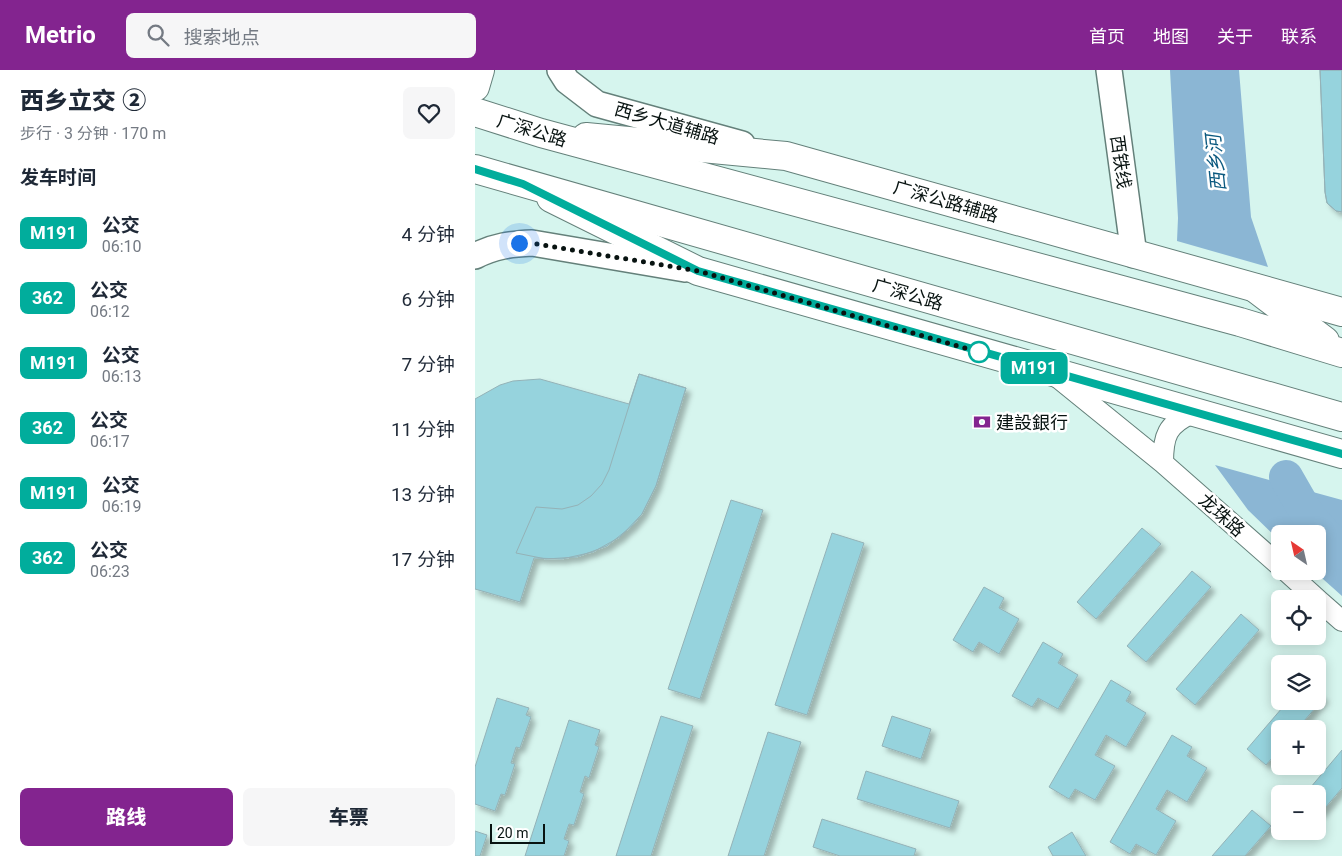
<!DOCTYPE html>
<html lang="zh">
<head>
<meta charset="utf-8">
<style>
  :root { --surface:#fff; --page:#f6f6f7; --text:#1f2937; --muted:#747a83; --accent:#83248f }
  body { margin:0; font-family:Roboto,"Noto Sans SC",sans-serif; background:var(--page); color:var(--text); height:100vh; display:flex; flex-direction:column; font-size:19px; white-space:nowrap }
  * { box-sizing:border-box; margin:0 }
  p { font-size:16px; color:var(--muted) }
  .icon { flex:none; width:28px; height:28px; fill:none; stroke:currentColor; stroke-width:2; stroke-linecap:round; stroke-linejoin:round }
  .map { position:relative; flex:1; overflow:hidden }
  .side { display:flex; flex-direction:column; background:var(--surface); width:475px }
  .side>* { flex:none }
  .badge { padding:0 10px; border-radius:8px; font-size:18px; line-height:32px }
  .needle { width:32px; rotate:326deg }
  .fabs { position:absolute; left:796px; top:455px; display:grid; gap:10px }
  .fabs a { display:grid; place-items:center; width:55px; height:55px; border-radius:8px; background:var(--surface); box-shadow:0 2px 12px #0003; font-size:25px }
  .scale { position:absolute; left:15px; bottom:12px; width:55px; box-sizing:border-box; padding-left:5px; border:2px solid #081311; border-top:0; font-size:14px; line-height:18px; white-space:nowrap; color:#081311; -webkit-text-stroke:4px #fff; paint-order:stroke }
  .you { position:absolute; width:25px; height:25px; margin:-12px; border:4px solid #fff; border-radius:50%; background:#1a73e8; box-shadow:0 0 0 8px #1a73e833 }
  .map>.badge { position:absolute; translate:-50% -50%; box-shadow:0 0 0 2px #fff }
  h2 { padding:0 20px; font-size:19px; line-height:45px }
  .round { display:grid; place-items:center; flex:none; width:52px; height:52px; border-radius:8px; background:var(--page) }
  .headline { display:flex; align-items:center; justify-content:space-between; height:85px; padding:0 20px }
  h1 { font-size:24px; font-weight:800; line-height:38px }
  .primary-button { display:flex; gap:10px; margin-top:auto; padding:10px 20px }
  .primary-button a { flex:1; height:58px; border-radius:8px; background:var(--accent); color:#fff; font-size:20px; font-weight:800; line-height:58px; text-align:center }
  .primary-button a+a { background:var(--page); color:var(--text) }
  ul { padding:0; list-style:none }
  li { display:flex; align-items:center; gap:15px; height:65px; padding:0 20px }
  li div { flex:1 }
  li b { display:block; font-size:19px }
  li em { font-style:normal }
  li .badge { min-width:55px; font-weight:700; text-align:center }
  header { display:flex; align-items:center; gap:30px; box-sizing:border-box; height:70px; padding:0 25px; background:var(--accent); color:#fff }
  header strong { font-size:24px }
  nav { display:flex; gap:28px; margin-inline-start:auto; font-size:18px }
  .search { width:350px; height:45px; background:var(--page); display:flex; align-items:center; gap:12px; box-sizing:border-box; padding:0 18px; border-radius:8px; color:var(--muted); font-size:19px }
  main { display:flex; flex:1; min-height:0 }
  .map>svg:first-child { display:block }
  .water { fill:#8bb6d4 }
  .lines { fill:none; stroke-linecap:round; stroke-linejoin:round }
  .river { stroke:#8bb6d4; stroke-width:34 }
  .building { fill:#96d3dd; stroke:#94b2b7; filter:url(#shadow) }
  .minor-casing { stroke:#64807a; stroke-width:22 }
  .tertiary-casing { stroke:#64807a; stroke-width:28 }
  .primary-casing { stroke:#64807a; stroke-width:30 }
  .trunk-casing { stroke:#64807a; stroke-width:30 }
  .minor { stroke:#fff; stroke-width:20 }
  .tertiary { stroke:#fff; stroke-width:25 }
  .primary { stroke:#fff; stroke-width:28 }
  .trunk { stroke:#fff; stroke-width:28 }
  .line-casing { stroke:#fff; stroke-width:11 }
  .line { stroke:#01ad9c; stroke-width:8 }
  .walk { stroke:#081311; stroke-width:5; stroke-dasharray:0 9 }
  .stop-dot { fill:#fff; stroke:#01ad9c; stroke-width:2.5 }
  .labels { text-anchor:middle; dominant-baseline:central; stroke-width:5; stroke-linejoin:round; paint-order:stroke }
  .street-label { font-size:18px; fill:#081311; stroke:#fff }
  .poi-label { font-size:18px; fill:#081311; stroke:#fff; text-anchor:start }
  .water-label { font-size:19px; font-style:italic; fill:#0b597f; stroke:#fff }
</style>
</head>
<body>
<header>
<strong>Metrio</strong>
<div class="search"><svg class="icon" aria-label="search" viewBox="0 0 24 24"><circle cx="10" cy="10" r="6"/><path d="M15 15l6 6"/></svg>搜索地点</div>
<nav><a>首页</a><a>地图</a><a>关于</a><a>联系</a></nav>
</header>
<main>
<section class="side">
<div class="headline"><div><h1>西乡立交 ②</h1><p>步行 · 3 分钟 · 170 m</p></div><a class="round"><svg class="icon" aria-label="heart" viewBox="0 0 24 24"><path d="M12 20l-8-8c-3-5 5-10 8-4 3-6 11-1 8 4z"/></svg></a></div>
<h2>发车时间</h2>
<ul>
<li><span class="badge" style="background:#01ad9c;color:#fff">M191</span><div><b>公交</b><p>06:10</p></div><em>4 分钟</em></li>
<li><span class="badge" style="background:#01ad9c;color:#fff">362</span><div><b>公交</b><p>06:12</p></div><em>6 分钟</em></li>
<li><span class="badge" style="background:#01ad9c;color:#fff">M191</span><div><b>公交</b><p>06:13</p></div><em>7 分钟</em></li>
<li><span class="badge" style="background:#01ad9c;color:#fff">362</span><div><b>公交</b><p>06:17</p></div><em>11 分钟</em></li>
<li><span class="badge" style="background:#01ad9c;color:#fff">M191</span><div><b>公交</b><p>06:19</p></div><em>13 分钟</em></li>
<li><span class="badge" style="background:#01ad9c;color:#fff">362</span><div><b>公交</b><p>06:23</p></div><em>17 分钟</em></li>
</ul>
<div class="primary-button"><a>路线</a><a>车票</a></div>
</section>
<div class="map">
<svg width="867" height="786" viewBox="0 0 867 786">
  <defs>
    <filter id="shadow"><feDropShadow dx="4.5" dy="4.5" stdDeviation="2.5" flood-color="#0004"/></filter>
  </defs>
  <rect width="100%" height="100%" fill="#d6f5ee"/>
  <!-- water -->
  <path class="water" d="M695,0H764L776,147L793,197L702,171L703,148Z
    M740,395L867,430V526L839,501H842V464H805V471L773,440Z"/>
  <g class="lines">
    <!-- river -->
    <path class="river" d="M811,407L834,447L867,483"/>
  </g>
  <!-- building -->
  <path class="building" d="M845,0H867V142L861,141L852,133L850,122Z
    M845,0H867V142L861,141L852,133L850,122Z
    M164,304L211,318L181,416L167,444L157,456L132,476L102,487L71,489L41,483L61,437L87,439L103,435L116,426L127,414L134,400Z
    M164,304L211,318L181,416L167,444L145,467L118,482L87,489L59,488L45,532L0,519V329L25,315L38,311L65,309L154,334Z
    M256,430L288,440L225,629L193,619Z
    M667,458L686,474L621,549L602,532Z
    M357,463L389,473L332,645L300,635Z
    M717,501L736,517L671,592L652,576Z
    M509,517L529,528L524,538L544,549L524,584L504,572L498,582L478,570Z
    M766,544L784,560L720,635L701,619Z
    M568,572L588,584L583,593L603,605L583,639L563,628L557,637L537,626Z
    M636,610L656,622L651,631L671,643L651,677L631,665L620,685L640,696L620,730L600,719L594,729L574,717Z
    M842,623L849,628L822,659H805V679L791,695L772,679L813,631H842Z
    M22,628L54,638L51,645L56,647L45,678L41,677L36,693L40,694L30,725L26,724L20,741L0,734V697Z
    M186,646L218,656L176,786H141Z
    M417,646L456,659L446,689L407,676Z
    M94,650L125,660L120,675L124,677L114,708L110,706L105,722L109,724L99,755L94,754L89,769L94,771L89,786H50Z
    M293,662L326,672L289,786H253Z
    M697,665L717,677L712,686L732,698L712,732L692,720L681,739L701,751L681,785L661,774L655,784L635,772Z
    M867,680V718L845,744L842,742V724H830Z
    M391,701L484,731L475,758L382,729Z
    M777,740L796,756L770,786H737Z
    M347,749L441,779L439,786H365L338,777Z
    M0,761L12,765L5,786H0Z
    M597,762L611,786H578L573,777Z"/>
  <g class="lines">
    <!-- minor casing -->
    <g class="minor-casing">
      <path id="minor" d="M582,307L688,393L805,496
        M688,393C688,366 692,354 718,343
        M811,501L842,529
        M842,529L867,551"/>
    </g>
    <!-- tertiary casing -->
    <g class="tertiary-casing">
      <path id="tertiary" d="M85,0L92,11L122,34L267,74
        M634,0L659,185
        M0,186C19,176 36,174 57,173L210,199"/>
    </g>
    <!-- primary casing -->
    <g class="primary-casing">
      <path id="primary" d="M0,17L5,0
        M111,67L311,86L867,242
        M76,128L223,201L867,384"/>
    </g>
    <!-- trunk casing -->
    <g class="trunk-casing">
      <path id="trunk" d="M0,42L66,63L765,252L867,283
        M0,99L867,347
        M780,218L850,271"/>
    </g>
    <!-- minor -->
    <use href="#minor" class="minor"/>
    <!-- tertiary -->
    <use href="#tertiary" class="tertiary"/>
    <!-- primary -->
    <use href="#primary" class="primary"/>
    <!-- trunk -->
    <use href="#trunk" class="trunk"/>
  </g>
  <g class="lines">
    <!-- line casing -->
    <g class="line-casing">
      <path id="line" d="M0,99L48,114L223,201L867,384"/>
    </g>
    <!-- line -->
    <use href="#line" class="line"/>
    <!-- walk -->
    <path class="walk" d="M44,173H56L223,201L504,282"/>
  </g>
  <!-- icons -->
  <defs>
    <g id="bank-bare" transform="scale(1.35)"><path d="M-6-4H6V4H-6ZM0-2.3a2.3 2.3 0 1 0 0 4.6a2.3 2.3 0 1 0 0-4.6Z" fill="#83248f" stroke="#fff" stroke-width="2.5" paint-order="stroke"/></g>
  </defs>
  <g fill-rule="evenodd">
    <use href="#bank-bare" x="507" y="352"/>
  </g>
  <!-- markers -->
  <circle class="stop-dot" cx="504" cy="282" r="10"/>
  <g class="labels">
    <!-- street labels -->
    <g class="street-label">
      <text transform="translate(192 53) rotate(16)">西乡大道辅路</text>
      <text transform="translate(57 60) rotate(17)">广深公路</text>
      <text transform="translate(646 92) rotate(82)">西铁线</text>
      <text transform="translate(471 131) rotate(16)">广深公路辅路</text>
      <text transform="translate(433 224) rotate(16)">广深公路</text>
      <text transform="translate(747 445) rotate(42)">龙珠路</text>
    </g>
    <!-- poi labels -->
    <g class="poi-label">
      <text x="521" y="352">建設銀行</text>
    </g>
    <!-- water labels -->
    <g class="water-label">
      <text transform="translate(741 93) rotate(-96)">西乡河</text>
    </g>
  </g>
</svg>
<div class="fabs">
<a><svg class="needle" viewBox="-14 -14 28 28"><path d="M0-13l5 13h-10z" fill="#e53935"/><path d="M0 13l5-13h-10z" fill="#747a83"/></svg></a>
<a><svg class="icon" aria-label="locate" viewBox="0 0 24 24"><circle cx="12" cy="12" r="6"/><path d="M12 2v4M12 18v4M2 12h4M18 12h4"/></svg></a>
<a><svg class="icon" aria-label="layers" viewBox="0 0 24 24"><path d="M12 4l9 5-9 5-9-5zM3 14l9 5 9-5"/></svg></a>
<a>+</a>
<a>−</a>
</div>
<div class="scale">20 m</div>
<div class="you" style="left:44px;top:173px"></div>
<b class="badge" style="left:559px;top:298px;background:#01ad9c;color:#fff">M191</b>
</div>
</main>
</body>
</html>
